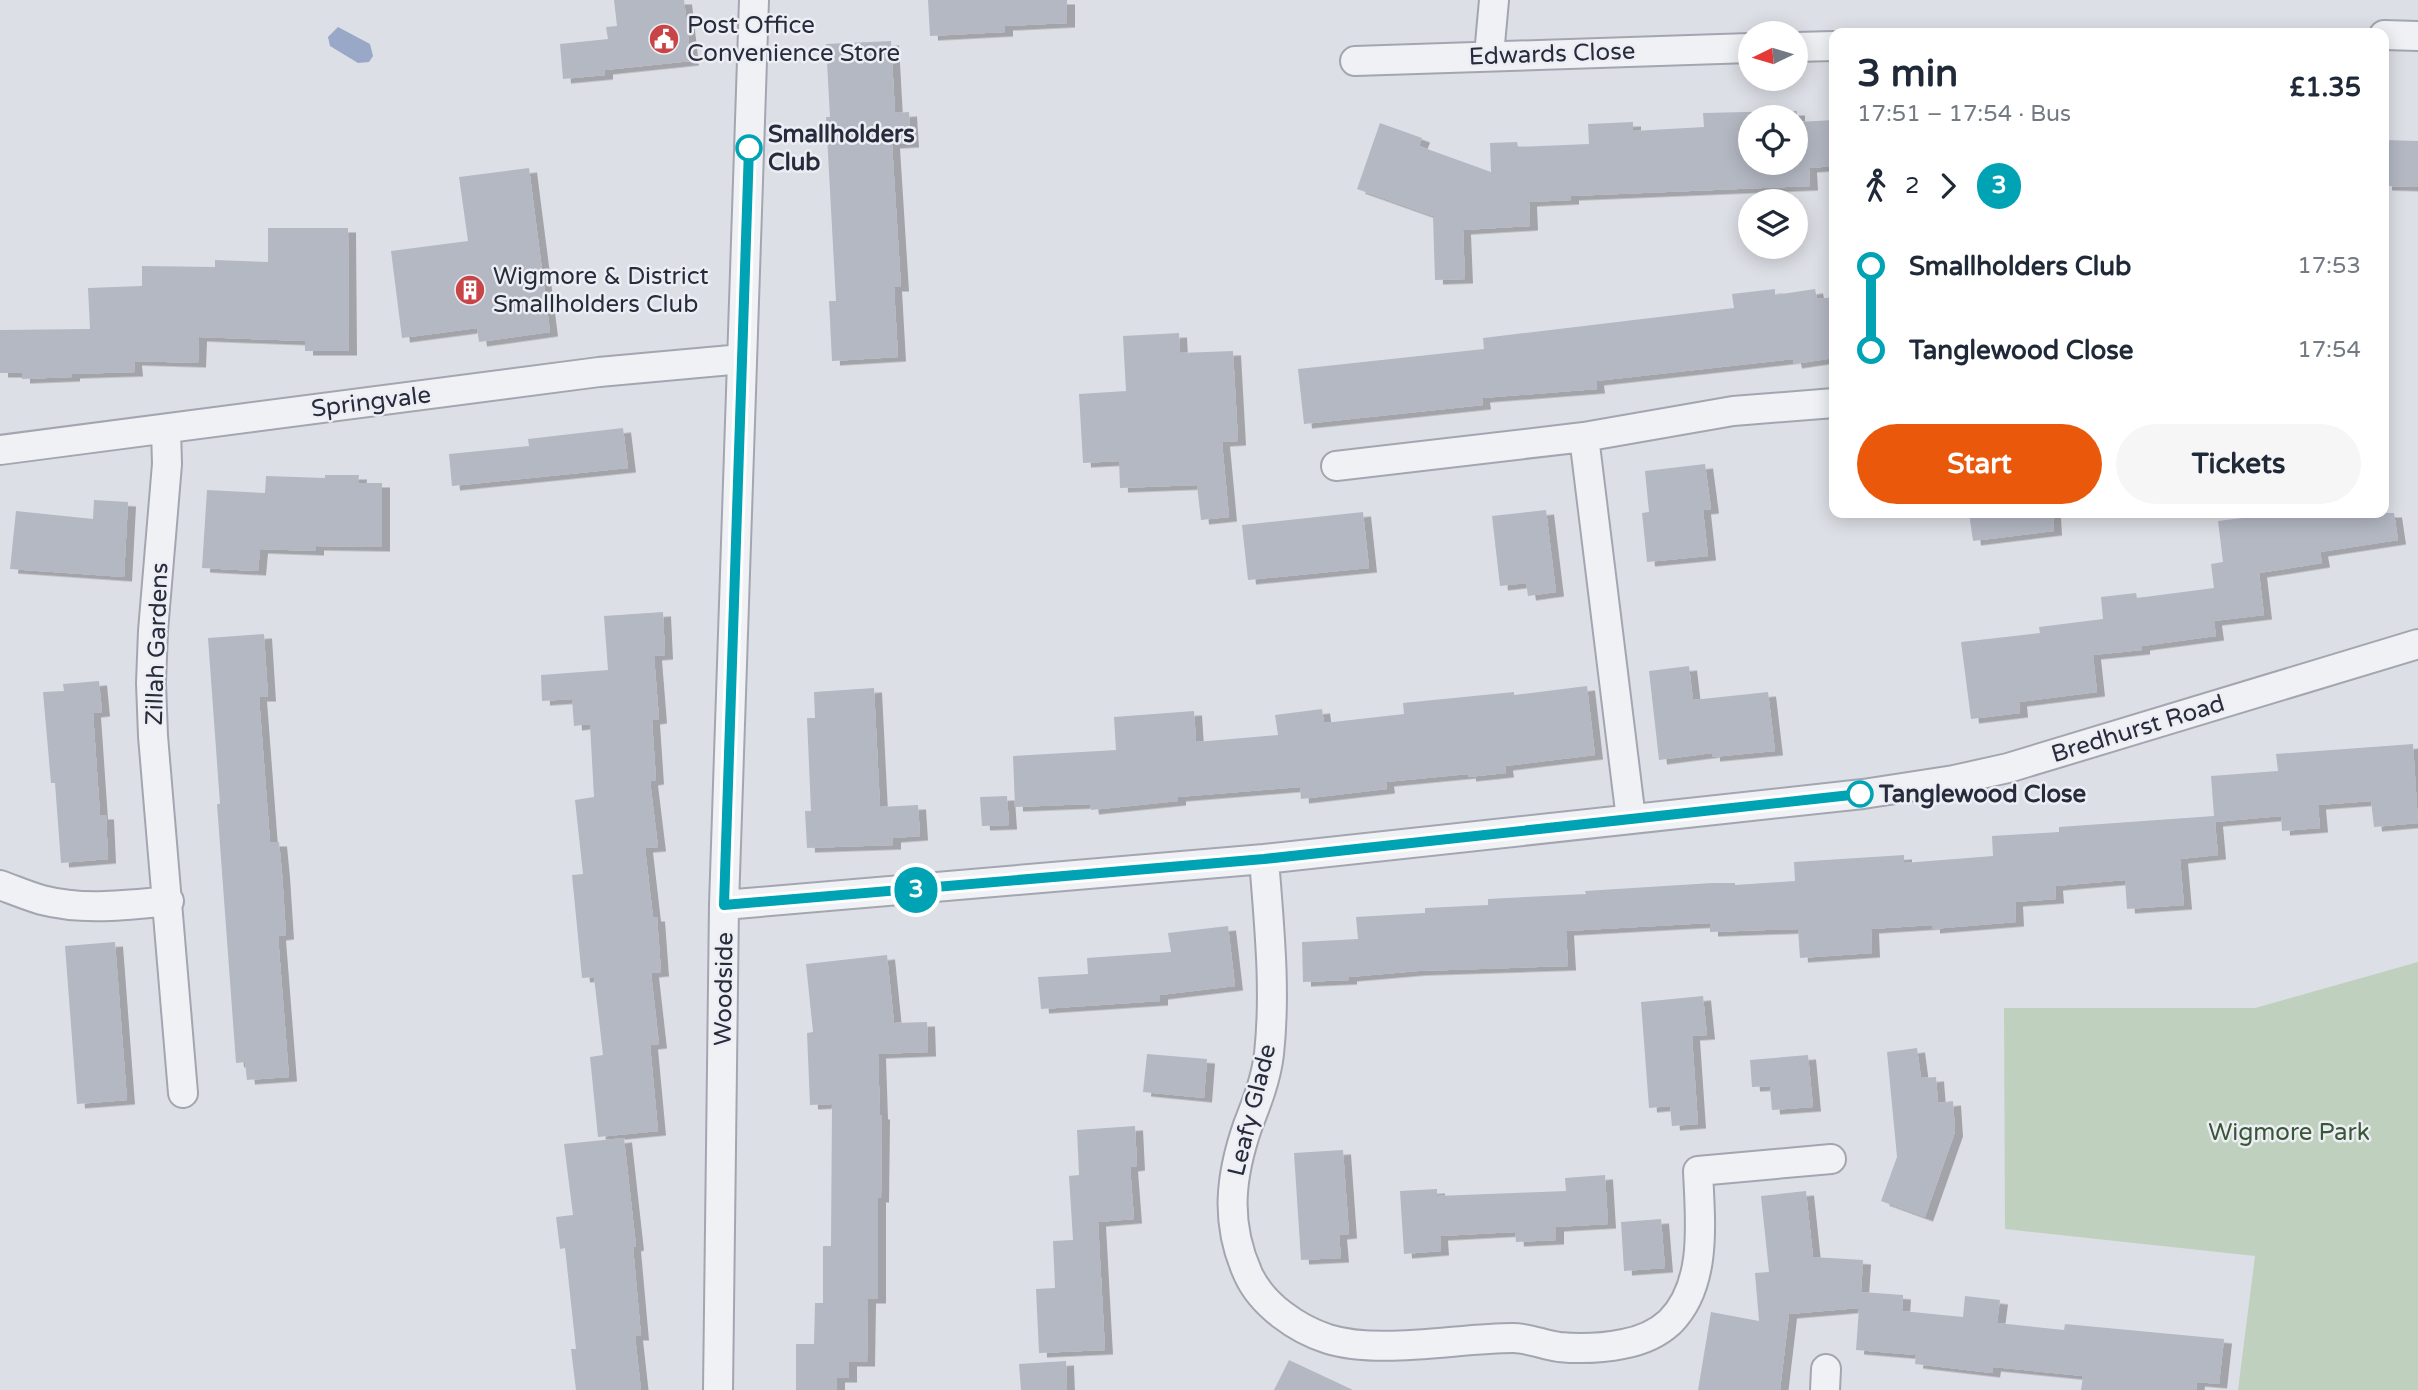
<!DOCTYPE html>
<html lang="en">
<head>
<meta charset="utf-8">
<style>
  :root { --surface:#fff; --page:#f6f6f7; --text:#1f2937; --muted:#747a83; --accent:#ea580c }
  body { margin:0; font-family:"Varela Round",sans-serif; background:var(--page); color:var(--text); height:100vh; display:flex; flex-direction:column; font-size:26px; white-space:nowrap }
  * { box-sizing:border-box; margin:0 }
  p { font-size:23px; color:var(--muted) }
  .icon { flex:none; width:38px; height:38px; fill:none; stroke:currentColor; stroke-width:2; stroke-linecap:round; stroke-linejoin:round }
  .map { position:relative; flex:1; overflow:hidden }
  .details { position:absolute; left:1829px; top:28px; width:560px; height:490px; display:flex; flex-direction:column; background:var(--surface); border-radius:14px; box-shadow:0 4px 18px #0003 }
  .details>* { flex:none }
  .badge { padding:0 14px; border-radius:23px; font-size:24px; line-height:46px }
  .needle { width:46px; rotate:265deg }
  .fabs { position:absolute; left:1738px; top:21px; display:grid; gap:14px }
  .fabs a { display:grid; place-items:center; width:70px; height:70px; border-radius:50%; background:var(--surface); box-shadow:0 4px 18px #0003; font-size:35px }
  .map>.badge { position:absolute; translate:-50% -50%; box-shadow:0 0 0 4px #fff }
  .legs { display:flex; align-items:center; gap:10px; height:77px; padding:0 28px; font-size:23px }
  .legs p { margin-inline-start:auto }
  .overview { display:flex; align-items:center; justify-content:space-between; height:119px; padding:0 28px }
  h1 { font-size:38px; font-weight:700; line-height:52px }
  .cta { display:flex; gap:14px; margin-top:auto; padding:14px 28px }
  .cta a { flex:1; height:80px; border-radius:42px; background:var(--accent); color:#fff; font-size:28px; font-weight:700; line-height:80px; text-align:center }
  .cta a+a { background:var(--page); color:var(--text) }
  ul { padding:0 28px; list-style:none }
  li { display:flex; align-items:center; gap:24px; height:84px; font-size:26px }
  li i { display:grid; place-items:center; width:10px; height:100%; margin:0 9px; background:currentColor }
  li i::after { content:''; width:18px; height:18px; margin:-9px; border:5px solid; border-radius:50%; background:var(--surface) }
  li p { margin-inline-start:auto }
  li:first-child i { background:linear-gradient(#0000 50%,currentColor 0) }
  li:last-child i { background:linear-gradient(currentColor 50%,#0000 0) }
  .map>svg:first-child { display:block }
  .green { fill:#c0d0be }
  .water { fill:#98a8c6 }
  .building { fill:#b4b8c3; fill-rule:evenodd; filter:url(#shadow) }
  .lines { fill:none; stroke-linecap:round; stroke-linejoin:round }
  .minor-casing { stroke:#a3a6b0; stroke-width:32 }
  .minor { stroke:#eff1f5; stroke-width:28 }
  .line-1-casing { stroke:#fff; stroke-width:16 }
  .line-1 { stroke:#00a3b4; stroke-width:10 }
  .stop-1-dot { fill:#fff; stroke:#00a3b4; stroke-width:3.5 }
  .labels { text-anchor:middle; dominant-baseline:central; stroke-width:5; stroke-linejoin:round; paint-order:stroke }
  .poi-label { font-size:24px; fill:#272c3c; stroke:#eceef4; text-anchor:start }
  .street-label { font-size:24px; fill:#272c3c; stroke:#eceef4 }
  .stop-label { font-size:24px; font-weight:bold; fill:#272c3c; stroke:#eceef4; text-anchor:start }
  .park-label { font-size:24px; fill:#375735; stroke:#eceef4 }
</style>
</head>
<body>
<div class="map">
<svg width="2418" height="1390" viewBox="0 0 2418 1390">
  <defs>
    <filter id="shadow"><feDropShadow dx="8" dy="4.5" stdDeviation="0" flood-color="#0004"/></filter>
  </defs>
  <rect width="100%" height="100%" fill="#dddfe6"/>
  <!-- green -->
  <path class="green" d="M2418,962V1390H2238L2255,1256L2005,1229L2004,1008H2255Z"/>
  <!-- water -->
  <path class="water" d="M338,27L370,44L373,56L369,62L358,63L330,46L328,37Z"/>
  <!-- building -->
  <path class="building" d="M614,0H684L691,61L605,70V75L563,79L560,44L608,39L606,27L617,26Z
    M928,0H1067V23L1005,26V32L930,36Z
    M891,41L895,113L909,112L911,143L892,144L901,287H894L898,357L832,361L829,301H836L826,117H830L826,44Z
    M1797,111V122L1834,120V166L1809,168L1810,186L1571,196V200L1529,202L1530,226L1463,230L1465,279L1435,280L1433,216L1357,189L1380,123L1422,138L1419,146L1491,172L1490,143L1517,142L1518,147L1589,144L1588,124L1633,122V131L1704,127L1703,113ZM1750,117H1796V163H1750Z
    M2384,140L2418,141V187L2384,186Z
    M529,168L550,332L479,342L477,328L402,338L391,251L468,241L459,177Z
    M268,228H348L349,351H305V341L199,337L198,363L134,361L135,372L72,374V377L22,379V373H0V330L90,329L88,288L142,286V266L215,267V260L268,262Z
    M1775,289V295L1815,289L1817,299L1834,297V358L1794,364L1793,359L1596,381L1597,389L1482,398L1483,405L1304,424L1298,369L1484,349L1483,338L1734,308L1732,294Z
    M1179,333L1180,353L1233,351L1238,441L1222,442L1229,517L1201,520L1197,485L1120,488L1119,461L1083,463L1079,394L1126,391L1123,336Z
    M623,428L628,468L452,486L449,454L529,446L528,439Z
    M1705,464L1711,509L1703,510L1708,556L1647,562L1642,513L1649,512L1645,471Z
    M325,475H359L358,483H382V547L316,546V551L260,549L258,571L202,568L207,490L265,493L266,476L325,478Z
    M94,500L128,502L124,577L10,569L16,511L93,519Z
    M1546,510L1556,592L1528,596L1526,583L1500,586L1492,516Z
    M1363,512L1369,568L1248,580L1242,525Z
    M1969,513H2053L2054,531L1973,541Z
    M2267,513H2394L2398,540L2320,552L2322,563L2259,573L2264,615L2214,621L2216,636L2142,646V650L2093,655L2097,692L2019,702L2020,713L1971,719L1961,642L2040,633L2039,627L2103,619L2101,597L2136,593L2137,598L2214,588L2211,564L2223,562L2218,521L2267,515Z
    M663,612L665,655L654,656L659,719L652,720L656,780L650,781L658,847L645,848L653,917H657L661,972L651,973L659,1044L650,1045L658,1131L598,1137L590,1057L603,1055L594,977L582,978L572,875L583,874L575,800L594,797L590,724L574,726L572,699L542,701L541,675L608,670L604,616Z
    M264,634L268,697H259L270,842H279L282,873L286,935L278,936L289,1077L247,1080L245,1062L236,1063L217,804H220L208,638Z
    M1689,666L1693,700L1768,692L1775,751L1712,757V753L1659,760L1649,671Z
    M99,681L102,712L93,713L100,815H106L108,859L61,863L55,783H51L43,692L64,691L63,684Z
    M1587,686L1595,755L1505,766L1506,773L1468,777V774L1386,782L1387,789L1301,799L1300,787L1178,797V801L1091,810L1090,804L1015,807L1013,756L1116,750L1114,717L1194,711L1196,742L1278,735L1275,715L1322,709L1324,723L1404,714L1403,703L1514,692V695Z
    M874,688L880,807L918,805L920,836L893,838V845L807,848L805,811H811L807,718H815L814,692Z
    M2413,744L2418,823L2374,827L2371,801L2318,805L2320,828L2282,831L2281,816L2215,822L2218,855L2180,859L2184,905L2127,909L2125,880L2055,886L2056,899L2015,902L2016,922L1932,929V925L1871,929L1872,953L1800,958L1798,929L1710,932V923L1566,931L1568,966L1418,971L1349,977V980L1303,982L1302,942L1358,939L1356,917L1425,913V908L1488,905V899L1586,894L1585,891L1712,883H1735V885L1795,881L1794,862L1904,855V863L1993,856L1992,836L2059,832V827L2214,816L2211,776L2278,771L2276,754Z
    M1007,796L1009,825L982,826L980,797Z
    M1228,926L1235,986L1160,995V1001L1041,1009L1038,977L1088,974L1087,958L1171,952L1168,933Z
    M115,942L127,1100L77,1104L65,946Z
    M887,955L894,1023L927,1022L928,1052L878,1054L880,1115H882L881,1198H878V1299H868L867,1362H849V1378H837V1390H796V1344H814L815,1303H823V1246H831L832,1104L810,1105L807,1033L813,1032L806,964Z
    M1703,996L1707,1035L1692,1036L1698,1124L1672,1126L1670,1106L1649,1108L1641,1002Z
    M1917,1048L1921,1078L1936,1077L1938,1103L1953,1101L1955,1132L1925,1217L1881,1201L1897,1157L1887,1052Z
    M1147,1054L1207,1059L1204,1098L1143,1092Z
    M1808,1055L1813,1107L1772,1110L1770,1086L1752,1087L1750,1060Z
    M1135,1126L1137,1166L1130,1167L1134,1219L1098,1222L1105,1350L1039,1353L1036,1289L1055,1288L1053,1241L1073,1240L1069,1176L1079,1175L1077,1130Z
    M624,1138L636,1246L633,1247L641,1336H635L641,1390H576L571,1349H576L565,1248L560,1249L556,1217L573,1215L564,1144Z
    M1343,1150L1349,1234L1339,1235L1341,1258L1301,1260L1294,1153Z
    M1605,1175L1608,1224L1556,1227V1240L1516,1242L1515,1232L1440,1236L1441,1251L1404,1254L1400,1191L1437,1189V1196L1566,1191L1565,1178Z
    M1806,1191L1813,1257L1863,1260L1861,1292L1903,1295L1902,1311L1963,1317L1965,1296L2000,1300L1997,1323L2064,1330L2065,1324L2224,1339L2219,1384L2197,1382L2196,1390H2081L2083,1376L1993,1367L1992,1373L1915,1364L1916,1355L1856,1350L1859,1308L1789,1314L1780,1390H1698L1711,1312L1759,1321L1755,1273L1769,1272L1761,1196Z
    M1661,1219L1665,1268L1624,1271L1621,1222Z
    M1289,1360L1353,1390H1274Z
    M1066,1361L1067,1390H1021L1019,1364Z"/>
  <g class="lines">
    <!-- minor casing -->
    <g class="minor-casing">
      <path id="minor" d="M2384,35L2418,36
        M1796,47L1834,46
        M1489,55L1494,0
        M1355,61L1750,48
        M166,429L167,464L153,631L151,683L153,736L183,1093
        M1584,437L1733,411L1834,403
        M0,450L599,372L742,359
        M1336,466L1584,437L1631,819
        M1264,859C1269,925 1276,989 1269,1054C1266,1079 1257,1102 1248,1125C1230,1177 1225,1223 1248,1274C1262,1305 1297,1329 1328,1339C1379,1355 1458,1338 1513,1338C1528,1338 1544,1345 1559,1347C1579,1349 1603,1348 1623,1344C1640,1341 1657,1334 1670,1322C1708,1284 1700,1220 1698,1171L1831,1159
        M0,885C14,890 28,896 42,900C84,911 127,905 169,901
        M724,905L1264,859L1863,794L1954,780L2008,768L2418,644
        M718,1390L724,905L754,0
        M1825,1390L1826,1369"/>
    </g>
    <!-- minor -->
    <use href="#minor" class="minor"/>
  </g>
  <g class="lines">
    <!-- line-1 casing -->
    <g class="line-1-casing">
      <path id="line-1" d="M749,148L724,905L1264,859L1860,794"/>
    </g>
    <!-- line-1 -->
    <use href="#line-1" class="line-1"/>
  </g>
  <!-- icons -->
  <defs>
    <g id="civic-disc" transform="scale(1.575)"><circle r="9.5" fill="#c94447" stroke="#eceef4"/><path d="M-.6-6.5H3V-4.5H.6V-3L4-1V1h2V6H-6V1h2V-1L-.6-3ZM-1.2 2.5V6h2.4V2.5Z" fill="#fff"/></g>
    <g id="building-disc" transform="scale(1.575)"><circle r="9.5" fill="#c94447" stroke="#eceef4"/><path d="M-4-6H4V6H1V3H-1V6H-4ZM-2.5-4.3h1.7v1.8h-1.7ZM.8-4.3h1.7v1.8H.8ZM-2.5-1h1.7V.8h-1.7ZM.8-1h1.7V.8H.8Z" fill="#fff"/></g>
  </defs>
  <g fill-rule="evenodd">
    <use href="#civic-disc" x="664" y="39"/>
    <use href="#building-disc" x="470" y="290"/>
  </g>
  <!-- markers -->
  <g class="stop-1-dot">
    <circle cx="749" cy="148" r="12"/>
    <circle cx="1860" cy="794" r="12"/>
  </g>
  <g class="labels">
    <!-- poi labels -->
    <g class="poi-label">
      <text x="687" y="25">Post Office<tspan x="687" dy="28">Convenience Store</tspan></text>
      <text x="493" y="276">Wigmore &amp; District<tspan x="493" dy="28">Smallholders Club</tspan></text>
    </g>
    <!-- street labels -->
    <g class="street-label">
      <text transform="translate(1552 54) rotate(-2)">Edwards Close</text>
      <text transform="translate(371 402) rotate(-7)">Springvale</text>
      <text transform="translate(157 644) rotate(-88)">Zillah Gardens</text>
      <text transform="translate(2138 729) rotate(-17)">Bredhurst Road</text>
      <text transform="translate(724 989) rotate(-89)">Woodside</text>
      <text transform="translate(1252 1110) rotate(-76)">Leafy Glade</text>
    </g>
    <!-- stop labels -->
    <g class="stop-label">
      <text x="768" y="134">Smallholders<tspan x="768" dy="28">Club</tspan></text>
      <text x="1879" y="794">Tanglewood Close</text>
    </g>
    <!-- park labels -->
    <g class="park-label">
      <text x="2289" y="1132">Wigmore Park</text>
    </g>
  </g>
</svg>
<div class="fabs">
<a><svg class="needle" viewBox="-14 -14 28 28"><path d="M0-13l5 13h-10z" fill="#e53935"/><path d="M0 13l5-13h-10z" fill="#747a83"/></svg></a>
<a><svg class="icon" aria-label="locate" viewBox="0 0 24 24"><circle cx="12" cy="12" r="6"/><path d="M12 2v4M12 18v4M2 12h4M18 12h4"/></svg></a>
<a><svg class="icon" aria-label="layers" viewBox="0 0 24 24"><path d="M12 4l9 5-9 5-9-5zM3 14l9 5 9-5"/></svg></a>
</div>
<b class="badge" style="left:916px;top:890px;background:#00a3b4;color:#fff">3</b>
<section class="details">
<div class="overview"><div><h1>3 min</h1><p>17:51 – 17:54 · Bus</p></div><b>£1.35</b></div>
<div class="legs"><svg class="icon" aria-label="walk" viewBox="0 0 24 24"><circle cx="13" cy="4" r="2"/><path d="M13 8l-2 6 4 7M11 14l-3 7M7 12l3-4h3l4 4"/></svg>2<svg class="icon" aria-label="forward" viewBox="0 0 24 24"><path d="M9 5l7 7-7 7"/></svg><b class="badge" style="background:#00a3b4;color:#fff">3</b></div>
<ul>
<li><i style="color:#00a3b4"></i><b>Smallholders Club</b><p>17:53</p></li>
<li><i style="color:#00a3b4"></i><b>Tanglewood Close</b><p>17:54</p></li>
</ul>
<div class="cta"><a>Start</a><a>Tickets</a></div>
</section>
</div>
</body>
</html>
